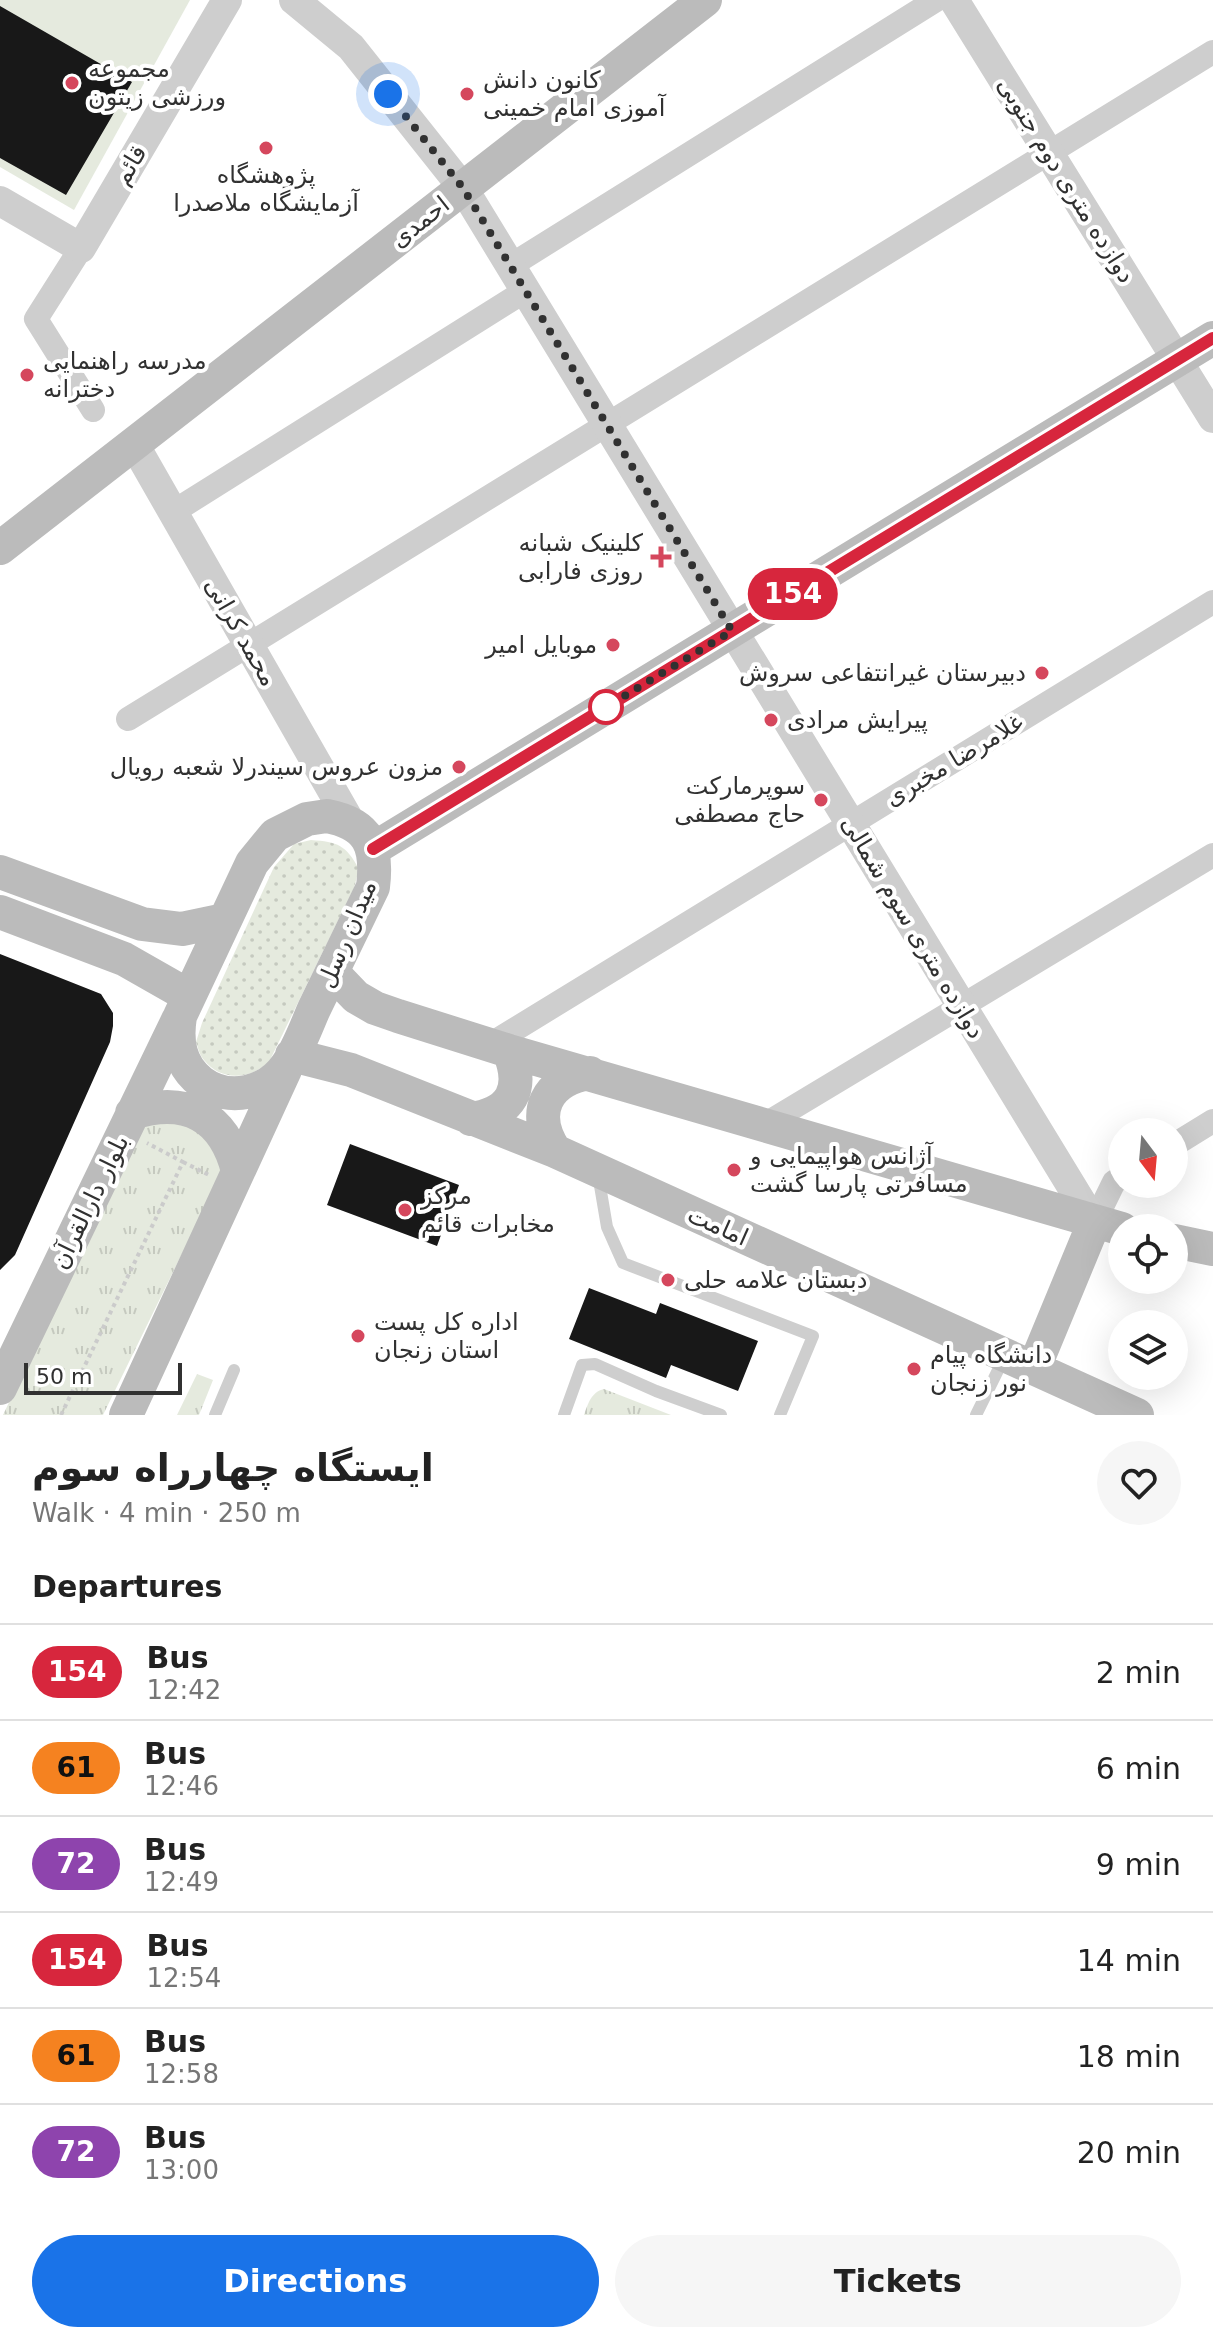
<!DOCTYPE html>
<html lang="en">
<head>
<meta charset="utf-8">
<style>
  :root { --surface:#fff; --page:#f6f6f6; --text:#222; --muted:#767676; --line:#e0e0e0; --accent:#1a73e8 }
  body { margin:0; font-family:"DejaVu Sans","Noto Sans Arabic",sans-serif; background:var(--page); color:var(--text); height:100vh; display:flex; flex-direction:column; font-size:30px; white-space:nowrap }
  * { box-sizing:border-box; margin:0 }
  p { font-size:26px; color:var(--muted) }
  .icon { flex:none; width:44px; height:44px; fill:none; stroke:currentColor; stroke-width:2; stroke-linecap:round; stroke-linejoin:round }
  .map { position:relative; height:1415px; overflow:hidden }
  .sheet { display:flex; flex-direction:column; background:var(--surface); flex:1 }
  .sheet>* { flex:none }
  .badge { padding:0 16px; border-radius:26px; font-size:28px; line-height:52px }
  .needle { width:52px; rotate:164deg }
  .buttons { position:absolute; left:1108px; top:1118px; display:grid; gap:16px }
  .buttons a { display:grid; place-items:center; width:80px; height:80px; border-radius:50%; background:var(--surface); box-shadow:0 8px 32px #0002; font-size:40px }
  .scale { position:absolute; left:24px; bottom:20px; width:158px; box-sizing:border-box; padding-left:8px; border:4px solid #313131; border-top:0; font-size:22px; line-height:28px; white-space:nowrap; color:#313131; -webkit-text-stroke:6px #fff; paint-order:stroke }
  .you { position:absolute; width:40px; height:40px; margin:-20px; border:6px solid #fff; border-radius:50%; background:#1a73e8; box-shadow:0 0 0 12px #1a73e833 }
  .map>.badge { position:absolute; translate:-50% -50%; box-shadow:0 0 0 4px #fff }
  h2 { padding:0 32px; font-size:30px; line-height:72px }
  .round { display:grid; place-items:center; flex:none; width:84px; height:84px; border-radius:42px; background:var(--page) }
  .headline { display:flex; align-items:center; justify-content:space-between; height:136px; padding:0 32px }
  h1 { font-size:38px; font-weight:600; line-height:60px }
  .button { display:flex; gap:16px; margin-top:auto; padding:16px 32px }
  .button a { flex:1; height:92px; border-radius:48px; background:var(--accent); color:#fff; font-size:32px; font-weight:600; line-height:92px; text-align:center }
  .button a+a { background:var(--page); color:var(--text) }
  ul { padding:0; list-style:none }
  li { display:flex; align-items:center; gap:24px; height:96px; padding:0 32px; border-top:2px solid var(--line) }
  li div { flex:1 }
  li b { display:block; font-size:30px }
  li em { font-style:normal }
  li .badge { min-width:88px; font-weight:700; text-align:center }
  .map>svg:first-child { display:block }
  .grass { fill:url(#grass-tufts) }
  .park { fill:url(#park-dots) }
  .pitch { fill:#e5eade }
  .building { fill:#181818 }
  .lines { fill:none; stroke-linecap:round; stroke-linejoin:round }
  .path { stroke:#cbcbcb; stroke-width:4; stroke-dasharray:4 4; stroke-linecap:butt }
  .service { stroke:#cecece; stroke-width:12 }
  .minor { stroke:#cecece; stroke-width:24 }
  .tertiary { stroke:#cecece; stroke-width:30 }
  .secondary { stroke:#bbb; stroke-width:34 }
  .line-casing { stroke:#fff; stroke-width:18 }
  .line { stroke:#d7263d; stroke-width:12 }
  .walk { stroke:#313131; stroke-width:8; stroke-dasharray:0 14.4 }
  .poi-dot { fill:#d5475d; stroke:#fff; stroke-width:3 }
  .stop-dot { fill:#fff; stroke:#d7263d; stroke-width:4 }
  .labels { text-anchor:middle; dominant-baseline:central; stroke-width:8; stroke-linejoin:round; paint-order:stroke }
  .poi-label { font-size:24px; fill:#313131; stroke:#fff; text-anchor:start }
  .street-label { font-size:24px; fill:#313131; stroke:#fff }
</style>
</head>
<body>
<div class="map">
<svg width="1213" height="1415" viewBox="0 0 1213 1415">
  <defs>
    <pattern id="grass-tufts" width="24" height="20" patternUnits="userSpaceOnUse" patternTransform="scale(2)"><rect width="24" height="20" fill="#e5eade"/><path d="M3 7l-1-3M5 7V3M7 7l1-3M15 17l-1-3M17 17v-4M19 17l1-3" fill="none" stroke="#c5c9bf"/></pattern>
    <pattern id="park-dots" width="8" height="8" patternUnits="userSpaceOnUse" patternTransform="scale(2)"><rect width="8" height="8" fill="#e5eade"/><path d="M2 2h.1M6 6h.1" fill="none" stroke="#c5c9bf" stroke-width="1.8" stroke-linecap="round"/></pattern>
  </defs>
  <rect width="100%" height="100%" fill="#fff"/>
  <!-- grass -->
  <path class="grass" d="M164,1115L201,1128L224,1168L103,1415H3L142,1122Z
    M197,1374L213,1380L199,1415H177Z
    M604,1389L671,1415H584C588,1404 591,1392 604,1389Z"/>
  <!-- park -->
  <path class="park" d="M311,840C338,842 346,845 359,869L354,888L269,1062C251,1079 221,1082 204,1060C200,1056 198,1048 196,1042L202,1023L274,867L294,844Z"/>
  <!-- pitch -->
  <path class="pitch" d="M0,0H190L74,210L0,167Z"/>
  <!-- building -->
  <path class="building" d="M0,6L132,82L66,195L0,158Z
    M0,954L101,994L113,1013V1026L110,1042L15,1255L0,1270Z
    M350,1144L459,1185L437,1246L327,1205Z
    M589,1288L656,1314L660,1303L758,1341L738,1391L671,1365L666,1378L569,1339Z"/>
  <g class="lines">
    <!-- path -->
    <path class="path" d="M183,1162L209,1175
      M61,1415L183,1162L147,1143"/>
    <!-- service -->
    <path class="service" d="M598,1174L607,1227L623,1263L813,1336L780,1415
      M215,1415L234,1370
      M564,1415L582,1365L595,1364L656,1391L721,1415
      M976,1415L1004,1358"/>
    <!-- minor -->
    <path class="minor" d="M81,248L36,319L93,410
      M510,266L936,0
      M173,512L525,291
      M128,719L1213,52
      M491,1044L1213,602
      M764,1125L1213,855
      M1174,1145L1213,1121
      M1094,1223L1114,1182L1122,1177"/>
    <!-- tertiary -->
    <path class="tertiary" d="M294,0L351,47L463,188L1094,1223
      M954,0L1213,418
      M0,201L81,248L227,0
      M134,444L349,820"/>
    <!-- secondary -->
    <path class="secondary" d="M0,548L705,0
      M327,816C369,824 378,846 373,887C353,928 334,968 314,1009C306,1027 299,1048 287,1065C268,1093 229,1103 201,1082C179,1065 176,1041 180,1016L252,863L275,835L307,819Z
      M373,849L1213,338
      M0,872L142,924L182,929L225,920
      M0,912L124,959L189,996
      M332,972L356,997L375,1008L398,1016L509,1051L1122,1229
      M292,1055L351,1070L555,1151L1137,1415
      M132,1113C187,1096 224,1116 238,1171
      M471,1119C511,1113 525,1090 509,1051
      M555,1151C530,1113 546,1080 590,1073
      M1174,1241L1213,1249
      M1034,1368L1094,1223
      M0,1388L178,1020
      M126,1415L285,1070"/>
  </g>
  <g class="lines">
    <!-- line casing -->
    <g class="line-casing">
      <path id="line" d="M373,849L1213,338"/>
    </g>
    <!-- line -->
    <use href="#line" class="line"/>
    <!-- walk -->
    <path class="walk" d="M388,94L463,188L732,631L606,707"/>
  </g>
  <!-- markers -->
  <g class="poi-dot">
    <circle cx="72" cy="83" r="8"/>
    <circle cx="467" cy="94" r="8"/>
    <circle cx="266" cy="148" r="8"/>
    <circle cx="27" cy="375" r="8"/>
    <path d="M657 545h8v8h8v8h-8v8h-8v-8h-8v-8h8z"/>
    <circle cx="613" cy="645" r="8"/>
    <circle cx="1042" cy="673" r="8"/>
    <circle cx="771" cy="720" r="8"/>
    <circle cx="459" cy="767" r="8"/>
    <circle cx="821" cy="800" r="8"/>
    <circle cx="734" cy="1170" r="8"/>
    <circle cx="405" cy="1210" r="8"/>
    <circle cx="668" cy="1280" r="8"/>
    <circle cx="358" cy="1336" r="8"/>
    <circle cx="914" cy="1369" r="8"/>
  </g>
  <circle class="stop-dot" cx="606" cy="707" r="16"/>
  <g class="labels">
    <!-- poi labels -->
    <g class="poi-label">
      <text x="88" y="69">مجموعه<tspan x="88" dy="28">ورزشی زیتون</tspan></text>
      <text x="483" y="80">کانون دانش<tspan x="483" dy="28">آموزی امام خمینی</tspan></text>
      <text x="266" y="175" text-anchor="middle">پژوهشگاه<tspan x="266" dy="28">آزمایشگاه ملاصدرا</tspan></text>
      <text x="43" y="361">مدرسه راهنمایی<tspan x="43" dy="28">دخترانه</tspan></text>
      <text x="643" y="543" text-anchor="end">کلینیک شبانه<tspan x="643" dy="28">روزی فارابی</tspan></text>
      <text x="597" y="645" text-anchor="end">موبایل امیر</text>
      <text x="1026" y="673" text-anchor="end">دبیرستان غیرانتفاعی سروش</text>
      <text x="787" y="720">پیرایش مرادی</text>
      <text x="443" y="767" text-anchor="end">مزون عروس سیندرلا شعبه رویال</text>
      <text x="805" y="786" text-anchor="end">سوپرمارکت<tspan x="805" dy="28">حاج مصطفی</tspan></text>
      <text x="750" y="1156">آژانس هواپیمایی و<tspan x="750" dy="28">مسافرتی پارسا گشت</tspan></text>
      <text x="421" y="1196">مرکز<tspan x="421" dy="28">مخابرات قائم</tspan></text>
      <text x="684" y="1280">دبستان علامه حلی</text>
      <text x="374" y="1322">اداره کل پست<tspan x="374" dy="28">استان زنجان</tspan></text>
      <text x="930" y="1355">دانشگاه پیام<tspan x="930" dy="28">نور زنجان</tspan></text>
    </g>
    <!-- street labels -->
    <g class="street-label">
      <text transform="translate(130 165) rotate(-59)">قائم</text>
      <text transform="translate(1066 180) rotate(58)">دوازده متری دوم جنوبی</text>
      <text transform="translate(420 222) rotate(-38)">احمدی</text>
      <text transform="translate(241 632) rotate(60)">محمد کرانی</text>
      <text transform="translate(954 760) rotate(-31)">غلامرضا مخبری</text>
      <text transform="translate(913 927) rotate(59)">دوازده متری سوم شمالی</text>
      <text transform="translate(347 934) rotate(-67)">میدان رسل</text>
      <text transform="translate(90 1202) rotate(-64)">بلوار دارالقرآن</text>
      <text transform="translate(718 1226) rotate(24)">امامت</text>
    </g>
  </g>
</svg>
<div class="buttons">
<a><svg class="needle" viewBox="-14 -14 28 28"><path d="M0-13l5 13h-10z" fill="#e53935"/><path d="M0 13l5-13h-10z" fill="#767676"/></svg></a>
<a><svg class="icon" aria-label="locate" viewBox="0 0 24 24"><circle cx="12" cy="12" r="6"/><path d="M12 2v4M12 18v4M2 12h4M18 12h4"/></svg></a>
<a><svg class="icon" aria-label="layers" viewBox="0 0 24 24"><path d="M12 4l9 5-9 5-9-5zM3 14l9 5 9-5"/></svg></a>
</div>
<div class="scale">50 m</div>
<div class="you" style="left:388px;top:94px"></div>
<b class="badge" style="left:793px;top:594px;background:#d7263d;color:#fff">154</b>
</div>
<section class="sheet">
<div class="headline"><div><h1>ایستگاه چهارراه سوم</h1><p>Walk · 4 min · 250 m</p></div><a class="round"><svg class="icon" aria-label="heart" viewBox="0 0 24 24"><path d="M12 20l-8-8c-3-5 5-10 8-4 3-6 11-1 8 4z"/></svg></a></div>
<h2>Departures</h2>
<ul>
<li><span class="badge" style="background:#d7263d;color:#fff">154</span><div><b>Bus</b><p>12:42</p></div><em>2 min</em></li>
<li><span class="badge" style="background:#f58220;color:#111">61</span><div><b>Bus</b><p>12:46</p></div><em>6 min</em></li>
<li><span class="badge" style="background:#8e44ad;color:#fff">72</span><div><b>Bus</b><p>12:49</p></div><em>9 min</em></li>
<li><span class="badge" style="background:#d7263d;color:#fff">154</span><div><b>Bus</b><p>12:54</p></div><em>14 min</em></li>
<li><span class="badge" style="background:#f58220;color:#111">61</span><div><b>Bus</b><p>12:58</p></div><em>18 min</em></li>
<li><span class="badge" style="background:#8e44ad;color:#fff">72</span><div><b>Bus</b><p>13:00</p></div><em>20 min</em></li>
</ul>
<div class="button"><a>Directions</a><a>Tickets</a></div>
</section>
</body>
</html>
